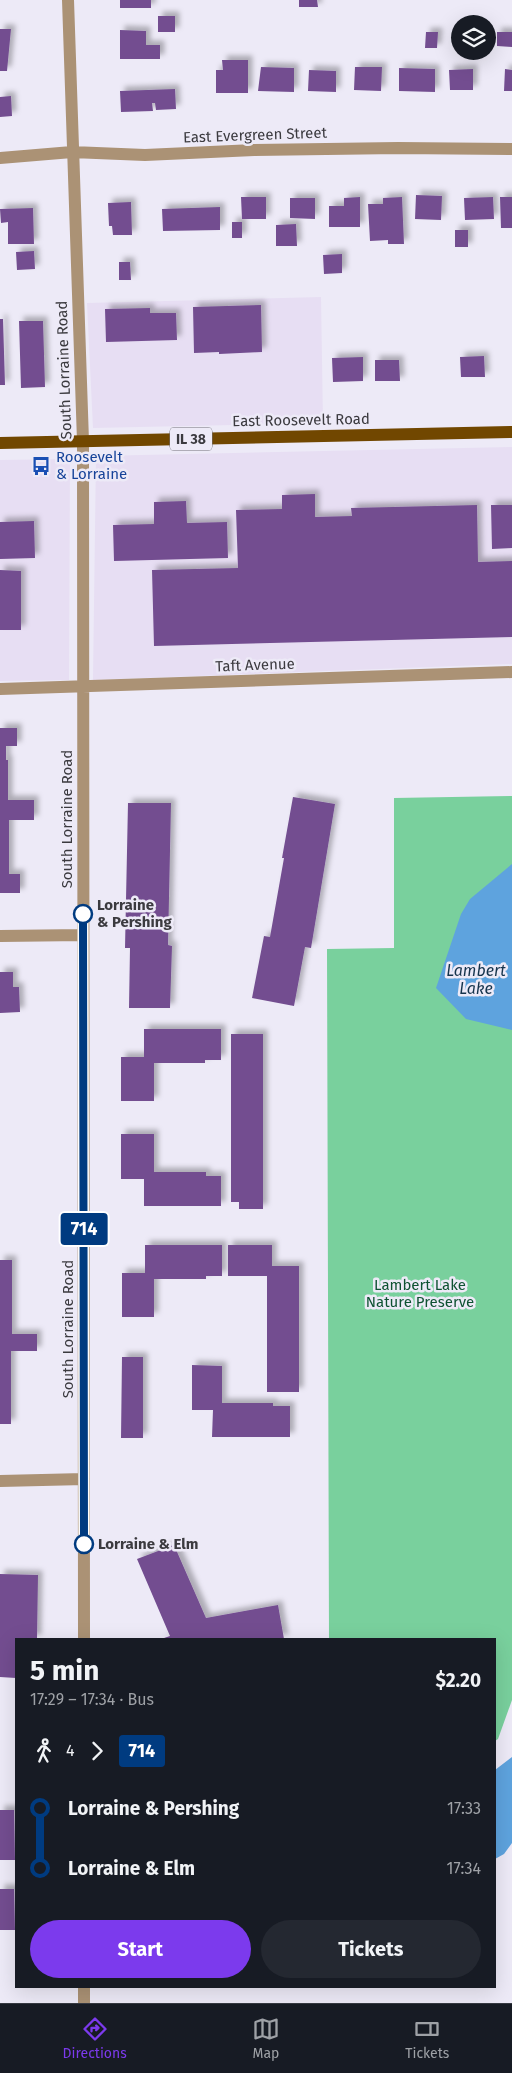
<!DOCTYPE html>
<html lang="en">
<head>
<meta charset="utf-8">
<style>
  :root { --surface:#171b24; --page:#242831; --text:#f1f3f6; --muted:#9ea1a6; --line:#363941; --accent:#7c3aed }
  body { margin:0; font-family:"Fira Sans",sans-serif; background:var(--page); color:var(--text); height:100vh; display:flex; flex-direction:column; font-size:19px; white-space:nowrap }
  * { box-sizing:border-box; margin:0 }
  p { font-size:16px; color:var(--muted) }
  .icon { flex:none; width:28px; height:28px; fill:none; stroke:currentColor; stroke-width:2; stroke-linecap:round; stroke-linejoin:round }
  .map { position:relative; flex:1; overflow:hidden }
  .sheet { position:absolute; left:15px; top:1638px; width:481px; height:350px; display:flex; flex-direction:column; background:var(--surface); border-radius:0px; box-shadow:0 5px 20px #0002 }
  .sheet>* { flex:none }
  .badge { padding:0 10px; border-radius:4px; font-size:18px; line-height:32px }
  .fabs { position:absolute; left:451px; top:15px; display:grid; gap:10px }
  .fabs a { display:grid; place-items:center; width:45px; height:45px; border-radius:50%; background:var(--surface); box-shadow:0 5px 20px #0002; font-size:25px }
  .map>.badge { position:absolute; translate:-50% -50%; box-shadow:0 0 0 2px #fff }
  .legs { display:flex; align-items:center; gap:8px; height:55px; padding:0 15px; font-size:16px }
  .legs p { margin-inline-start:auto }
  .headline { display:flex; align-items:center; justify-content:space-between; height:85px; padding:0 15px }
  h1 { font-size:28px; font-weight:700; line-height:38px }
  .cta { display:flex; gap:10px; margin-top:auto; padding:10px 15px }
  .cta a { flex:1; height:58px; border-radius:30px; background:var(--accent); color:#fff; font-size:20px; font-weight:700; line-height:58px; text-align:center }
  .cta a+a { background:var(--page); color:var(--text) }
  ul { padding:0 15px; list-style:none }
  li { display:flex; align-items:center; gap:18px; height:60px; font-size:19px }
  li i { display:grid; place-items:center; width:8px; height:100%; margin:0 6px; background:currentColor }
  li i::after { content:''; width:12px; height:12px; margin:-6px; border:4px solid; border-radius:50%; background:var(--surface) }
  li p { margin-inline-start:auto }
  li:first-child i { background:linear-gradient(#0000 50%,currentColor 0) }
  li:last-child i { background:linear-gradient(currentColor 50%,#0000 0) }
  .menu { display:flex; justify-content:space-around; align-items:center; height:70px; border-top:1px solid var(--line); background:var(--surface); font-size:14px; color:var(--muted) }
  .menu a { display:grid; justify-items:center; gap:2px }
  .menu .on { color:var(--accent) }
  .map>svg:first-child { display:block }
  .commercial { fill:#e7def3 }
  .forest { fill:#79d09d }
  .water { fill:#5ea3de }
  .building { fill:#734d90; filter:url(#shadow) }
  .lines { fill:none; stroke-linecap:round; stroke-linejoin:round }
  .minor { stroke:#ab9275; stroke-width:12 }
  .major { stroke:#714700; stroke-width:12 }
  .line-1-casing { stroke:#fff; stroke-width:11 }
  .line-1 { stroke:#003b80; stroke-width:8 }
  .stop-1-dot { fill:#fff; stroke:#003b80; stroke-width:2.5 }
  .labels { text-anchor:middle; dominant-baseline:central; stroke-width:5; stroke-linejoin:round; paint-order:stroke }
  .shield { fill:#edeaf7; stroke:#706f76; stroke-width:1 }
  .shield-label { font-size:14px; font-weight:bold; fill:#3b3a3f }
  .street-label { font-size:15px; fill:#3b3a3f; stroke:#edeaf7 }
  .transit-label { font-size:15px; fill:#164399; stroke:#edeaf7; text-anchor:start }
  .stop-label { font-size:15px; font-weight:bold; fill:#3b3a3f; stroke:#edeaf7; text-anchor:start }
  .park-label { font-size:15px; fill:#0e5232; stroke:#edeaf7 }
  .water-label { font-size:16px; font-style:italic; fill:#16344d; stroke:#edeaf7 }
</style>
</head>
<body>
<div class="map">
<svg width="512" height="2003" viewBox="0 0 512 2003">
  <defs>
    <filter id="shadow"><feDropShadow dx="4.5" dy="-4.5" stdDeviation="2.5" flood-color="#0004"/></filter>
  </defs>
  <rect width="100%" height="100%" fill="#edeaf7"/>
  <!-- commercial -->
  <path class="commercial" d="M321,297L323,423L93,428L87,303Z
    M512,447V664L93,680L96,456Z
    M70,459L69,680L0,681V460Z"/>
  <!-- forest -->
  <path class="forest" d="M512,796V1700L498,1739L495,1741V1639H329L327,949L394,948V798Z"/>
  <!-- water -->
  <path class="water" d="M512,864V1030L466,1019L436,988L461,914L470,899Z
    M512,1757V1843L504,1854L495,1859V1770Z"/>
  <!-- building -->
  <path class="building" d="M120,0H151V8H120Z
    M299,0H317L318,7H299Z
    M158,16H175V32H158Z
    M0,29H11L7,71H0Z
    M120,30L146,31V45H160V59H120Z
    M426,32H438L437,48H425Z
    M497,32H512V47L497,46Z
    M222,60H248V93H216V70H223Z
    M261,67L294,68V92L258,91Z
    M355,67H382L381,91L354,90Z
    M399,68L435,69V92L399,91Z
    M473,69V90H450L449,70Z
    M505,69L512,70V91H504Z
    M309,70L336,71V92L308,91Z
    M175,89L176,109L156,110L155,103H152L153,111L121,112L120,91Z
    M11,96L12,116L0,117V97Z
    M416,195L442,196L441,220L415,219Z
    M241,197H266V219H242Z
    M360,197V227H329V206H344V198Z
    M402,197L404,244H388V240L370,241L368,204H383V198Z
    M493,197L494,219L465,220L464,198Z
    M500,197H512V228H501Z
    M290,198H315V219L290,218Z
    M131,202L132,235H113L112,226H109L108,203Z
    M220,207V230L163,231L162,209Z
    M33,208L34,244H8V222L1,223L0,209Z
    M232,222H242V238H232Z
    M296,224L297,246H276V225Z
    M455,230H468V247H455Z
    M34,251L35,269L17,270L16,252Z
    M342,254V273L324,274L323,255Z
    M119,262H130L131,280H119Z
    M261,305L262,352L219,354V352L194,353L193,307Z
    M150,308V313H176L177,340L106,342L105,309Z
    M0,319H3L5,385H0Z
    M19,321H43L45,387L21,388Z
    M484,356L485,377H461L460,357Z
    M363,357V381L333,382L332,358Z
    M375,360H399L400,381H375Z
    M315,494V517L352,516L351,508L477,505L478,562L512,561V637L154,646L152,570L238,568L236,510L282,509V495Z
    M186,501L187,523L227,522L228,558L114,561L113,525L154,524V502Z
    M491,505H512V548L492,549Z
    M34,521L35,558L0,559V522Z
    M0,570L21,571V630H0Z
    M0,728H17V746H6V760H8V800H34V820H9V874H20V893H0Z
    M293,797L335,804L311,948L305,947L294,1006L252,998L264,936L270,937L284,858H282Z
    M128,803H171L168,945L172,946L170,1008H129L130,948H125Z
    M0,972H13V987H19L20,1012L0,1013Z
    M144,1029H221V1060H205V1063H154V1101H121V1057H144Z
    M231,1034H263V1209H239V1202H231Z
    M121,1134H154V1172H206V1176H221V1206H144V1179H121Z
    M145,1245H222V1276H206V1279H154V1317H122V1273H145Z
    M228,1245H272V1266H299V1392H267V1276H228Z
    M0,1260H12V1334H37V1351H11V1424H0Z
    M122,1357H143V1438H121Z
    M192,1365L222,1366V1403H273V1406H290V1437H212L213,1410H192Z
    M174,1545L206,1618L278,1605L284,1639H161L170,1636L137,1559Z
    M0,1574L38,1575L37,1639H16V1678L0,1677Z
    M0,1810H14L15,1860H0Z
    M0,1889H14L15,1930H0Z"/>
  <g class="lines">
    <!-- minor -->
    <path class="minor" d="M68,0L83,441L84,1639
      M0,158L72,152L145,155L254,150L398,148L512,149
      M0,689L512,672
      M0,936L83,935
      M0,1481L84,1479
      M84,1986V2003"/>
    <!-- major -->
    <path class="major" d="M0,443L512,432"/>
  </g>
  <g class="lines">
    <!-- line-1 casing -->
    <g class="line-1-casing">
      <path id="line-1" d="M83,914L84,1544"/>
    </g>
    <!-- line-1 -->
    <use href="#line-1" class="line-1"/>
  </g>
  <!-- icons -->
  <defs>
    <g id="bus-bare" transform="scale(1.5)"><path d="M-5-6H5V4H4V6H2V4H-2V6H-4V4H-5ZM-3.5-4V0h7V-4ZM-3.5 1.2v1.5H-2V1.2ZM2 1.2v1.5H3.5V1.2Z" fill="#1a4fb4" stroke="#edeaf7" stroke-width="2.5" paint-order="stroke"/></g>
  </defs>
  <g fill-rule="evenodd">
    <use href="#bus-bare" x="41" y="466"/>
  </g>
  <!-- markers -->
  <g class="stop-1-dot">
    <circle cx="83" cy="914" r="9"/>
    <circle cx="84" cy="1544" r="9"/>
  </g>
  <g class="labels">
    <!-- shield labels -->
    <rect class="shield" x="170" y="427.5" width="42" height="23" rx="4"/>
    <g class="shield-label">
      <text x="191" y="439">IL 38</text>
    </g>
    <!-- street labels -->
    <g class="street-label">
      <text transform="translate(255 135) rotate(-2)">East Evergreen Street</text>
      <text transform="translate(64 370) rotate(-92)">South Lorraine Road</text>
      <text transform="translate(301 420) rotate(-1)">East Roosevelt Road</text>
      <text transform="translate(255 665) rotate(-2)">Taft Avenue</text>
      <text transform="translate(67 819) rotate(-90)">South Lorraine Road</text>
      <text transform="translate(68 1329) rotate(-90)">South Lorraine Road</text>
    </g>
    <!-- transit labels -->
    <g class="transit-label">
      <text x="56" y="457">Roosevelt<tspan x="56" dy="17">&amp; Lorraine</tspan></text>
    </g>
    <!-- stop labels -->
    <g class="stop-label">
      <text x="97" y="905">Lorraine<tspan x="97" dy="17">&amp; Pershing</tspan></text>
      <text x="98" y="1544">Lorraine &amp; Elm</text>
    </g>
    <!-- park labels -->
    <g class="park-label">
      <text x="420" y="1285">Lambert Lake<tspan x="420" dy="17">Nature Preserve</tspan></text>
    </g>
    <!-- water labels -->
    <g class="water-label">
      <text x="476" y="970">Lambert<tspan x="476" dy="18">Lake</tspan></text>
    </g>
  </g>
</svg>
<div class="fabs">
<a><svg class="icon" aria-label="layers" viewBox="0 0 24 24"><path d="M12 4l9 5-9 5-9-5zM3 14l9 5 9-5"/></svg></a>
</div>
<b class="badge" style="left:84px;top:1229px;background:#003b80;color:#fff">714</b>
<section class="sheet">
<div class="headline"><div><h1>5 min</h1><p>17:29 – 17:34 · Bus</p></div><b>$2.20</b></div>
<div class="legs"><svg class="icon" aria-label="walk" viewBox="0 0 24 24"><circle cx="13" cy="4" r="2"/><path d="M13 8l-2 6 4 7M11 14l-3 7M7 12l3-4h3l4 4"/></svg>4<svg class="icon" aria-label="forward" viewBox="0 0 24 24"><path d="M9 5l7 7-7 7"/></svg><b class="badge" style="background:#003b80;color:#fff">714</b></div>
<ul>
<li><i style="color:#003b80"></i><b>Lorraine &amp; Pershing</b><p>17:33</p></li>
<li><i style="color:#003b80"></i><b>Lorraine &amp; Elm</b><p>17:34</p></li>
</ul>
<div class="cta"><a>Start</a><a>Tickets</a></div>
</section>
</div>
<nav class="menu">
<a class="on"><svg class="icon" aria-label="directions" viewBox="0 0 24 24"><path d="M12 3l9 9-9 9-9-9zM9 14v-3h6M13 9l2 2-2 2"/></svg>Directions</a>
<a><svg class="icon" aria-label="map" viewBox="0 0 24 24"><path d="M3 6l6-2 6 2 6-2v14l-6 2-6-2-6 2zM9 4v14M15 6v14"/></svg>Map</a>
<a><svg class="icon" aria-label="tickets" viewBox="0 0 24 24"><path d="M3 7h18v10H3zM15 7v10"/></svg>Tickets</a>
</nav>
</body>
</html>
